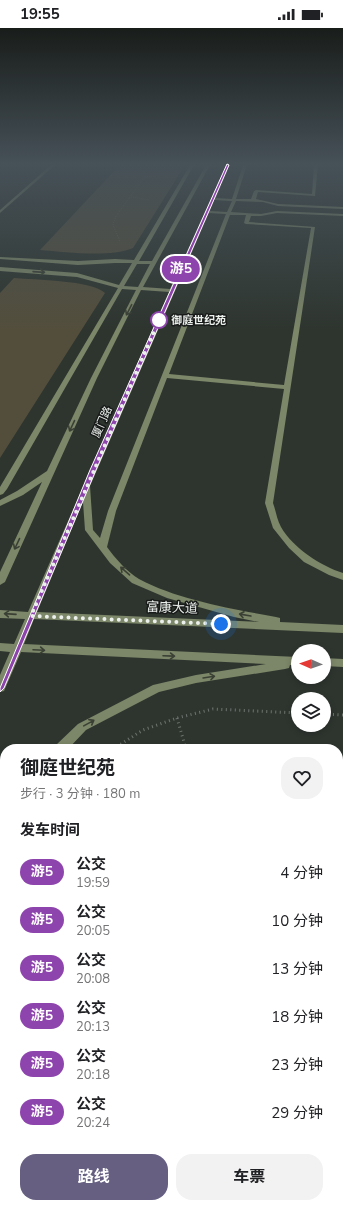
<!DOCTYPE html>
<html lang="zh">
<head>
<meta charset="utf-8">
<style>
  :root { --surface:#fff; --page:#f2f2f2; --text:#202124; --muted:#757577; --accent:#665f82 }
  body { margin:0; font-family:"Nunito Sans","Noto Sans SC",sans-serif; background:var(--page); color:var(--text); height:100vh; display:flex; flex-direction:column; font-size:15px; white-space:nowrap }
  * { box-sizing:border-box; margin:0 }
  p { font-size:13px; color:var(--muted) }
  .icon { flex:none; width:22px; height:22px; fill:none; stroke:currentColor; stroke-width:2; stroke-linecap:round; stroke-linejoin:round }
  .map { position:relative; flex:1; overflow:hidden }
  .details { position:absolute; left:0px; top:716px; width:343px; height:464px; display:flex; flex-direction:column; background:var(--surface); border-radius:16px 16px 0 0; box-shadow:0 2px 6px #0003 }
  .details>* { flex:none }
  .badge { padding:0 8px; border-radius:13px; font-size:14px; line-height:26px }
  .needle { width:26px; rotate:272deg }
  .controls { position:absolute; left:291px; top:616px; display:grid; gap:8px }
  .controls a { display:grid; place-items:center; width:40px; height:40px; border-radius:50%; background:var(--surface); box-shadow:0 2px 6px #0003; font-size:20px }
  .you { position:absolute; width:20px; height:20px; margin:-10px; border:3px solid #fff; border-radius:50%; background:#1a73e8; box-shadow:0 0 0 6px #1a73e833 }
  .map>.badge { position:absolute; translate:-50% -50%; box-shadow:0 0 0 2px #fff }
  h2 { padding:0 20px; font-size:15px; line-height:36px }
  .round { display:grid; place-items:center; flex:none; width:42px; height:42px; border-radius:16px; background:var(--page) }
  .head { display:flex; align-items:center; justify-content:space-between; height:68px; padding:0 20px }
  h1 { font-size:19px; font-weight:700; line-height:30px }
  .cta { display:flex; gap:8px; margin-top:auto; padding:8px 20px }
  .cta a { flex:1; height:46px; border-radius:16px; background:var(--accent); color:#fff; font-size:16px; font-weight:700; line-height:46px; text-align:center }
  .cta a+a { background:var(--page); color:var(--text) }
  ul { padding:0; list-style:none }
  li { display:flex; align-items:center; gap:12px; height:48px; padding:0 20px }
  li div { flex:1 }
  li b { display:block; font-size:15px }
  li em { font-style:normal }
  li .badge { min-width:44px; font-weight:700; text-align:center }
  .status { display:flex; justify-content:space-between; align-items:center; height:28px; padding:0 20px; background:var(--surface); direction:ltr }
  .status svg { height:11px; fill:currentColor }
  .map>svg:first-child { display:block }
  .green { fill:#534e3c }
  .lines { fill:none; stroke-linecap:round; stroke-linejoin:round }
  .path-far2 { stroke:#6e746f; stroke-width:1; stroke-dasharray:0.5 1.5; stroke-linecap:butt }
  .path-far1 { stroke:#6e746f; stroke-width:3; stroke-dasharray:1 3.5; stroke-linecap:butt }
  .path { stroke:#6e746f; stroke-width:4; stroke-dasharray:1.5 5; stroke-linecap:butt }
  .minor { fill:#7c8668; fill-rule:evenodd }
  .oneway { stroke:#3b4035 }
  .line { fill:#8e44ad; stroke:#fff }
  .walk { stroke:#ecf0ed; stroke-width:4; stroke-dasharray:0 7.2 }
  .stop-dot { fill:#fff; stroke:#8e44ad; stroke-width:2 }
  .labels { text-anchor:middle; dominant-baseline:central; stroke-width:3; stroke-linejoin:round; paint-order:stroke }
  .far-stop-label { font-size:11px; font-weight:bold; fill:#ecf0ed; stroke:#181b19; text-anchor:start }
  .far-street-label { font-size:11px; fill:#ecf0ed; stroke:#181b19 }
  .street-label { font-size:13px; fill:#ecf0ed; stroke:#181b19 }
</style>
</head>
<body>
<div class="status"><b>19:55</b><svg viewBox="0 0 49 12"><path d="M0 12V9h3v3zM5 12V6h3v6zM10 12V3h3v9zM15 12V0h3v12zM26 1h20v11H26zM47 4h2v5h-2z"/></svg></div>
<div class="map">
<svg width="343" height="1180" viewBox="0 0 343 1180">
  <rect width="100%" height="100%" fill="#2e352f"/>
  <!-- green -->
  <path class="green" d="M120,137H185L133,220C108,230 67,224 40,222Z
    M14,250C34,252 92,252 105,265L0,430V265Z"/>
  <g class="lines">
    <!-- path-far2 -->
    <path class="path-far2" d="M145,149L164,147
      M131,169L149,172
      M120,213L113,197L116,188L149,143L148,137"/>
    <!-- path-far1 -->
    <path class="path-far1" d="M324,686L343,687
      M177,690L186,721
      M113,721L143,702L177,690L213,681L298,685"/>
    <!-- path -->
    <path class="path" d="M0,912L5,893
      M56,1175V1180"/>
    <!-- minor -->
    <path class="minor" d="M51,137H55L0,185V182Z
      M190,137H194L139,233H152L206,137H210L143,259L170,261L226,137H230L216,170L232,171L243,137H247L236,171H251L254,163L256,162L312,166L314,137H318L315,168L258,164L256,171L278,176L343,179V181L278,178L263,174L236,173L231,184L261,186L277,183L343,186V188L277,185L261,188H251L249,194L315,199L273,475C276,483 277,492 281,499C293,520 321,538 343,545V552L329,547L304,534L289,520L273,500L265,475L284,361L167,350L116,483L107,519C115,530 127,544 139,551C178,572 233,581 276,589L280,590V594L343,597V605L34,591L24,616L298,629V637H290L289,640L285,641L196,655L159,664L86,702L68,721H54L56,717L78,696L153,657L196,647L266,636L21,624L4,663L0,664V647L10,624L0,623V615L14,616L25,591L0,590V582L28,584L169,264L141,262L97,350L5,554L0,557V544L42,454L23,467L0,478V472L17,463L47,443L91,350L136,262L122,261L7,461L3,466L0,467V459L118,260L77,249L0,243V239L77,245L119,257L132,235H115L78,237L0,231V229L78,233L115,231L134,232ZM214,172L232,173L227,184L210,183ZM209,185L226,186L108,483L100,510L93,502L90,458ZM230,187H246L244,195L246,196L311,200L284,357L169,346ZM137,236H150L138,259L124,258ZM83,474L85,502L110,535L132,555L167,570L234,589L259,594L37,584Z
      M324,630L343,631V639L324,638Z
      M343,753V765L338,767V755Z
      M5,767V782L0,784V769Z
      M238,1175H256V1180H238Z"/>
  </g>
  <!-- one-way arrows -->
  <defs><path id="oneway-shaft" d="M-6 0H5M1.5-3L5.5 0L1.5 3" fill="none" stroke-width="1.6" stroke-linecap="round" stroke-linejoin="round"/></defs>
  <g class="oneway">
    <use href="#oneway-shaft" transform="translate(39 244) rotate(4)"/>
    <use href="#oneway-shaft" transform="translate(129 282) rotate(117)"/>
    <use href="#oneway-shaft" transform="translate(72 398) rotate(115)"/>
    <use href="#oneway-shaft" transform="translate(17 516) rotate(115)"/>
    <use href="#oneway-shaft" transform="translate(125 543) rotate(-139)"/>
    <use href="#oneway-shaft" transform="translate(10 586) rotate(-176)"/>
    <use href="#oneway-shaft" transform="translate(245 587) rotate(-170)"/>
    <use href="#oneway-shaft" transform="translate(39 622) rotate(3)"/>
    <use href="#oneway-shaft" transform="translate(169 628) rotate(2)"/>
    <use href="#oneway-shaft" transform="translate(209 649) rotate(-9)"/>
    <use href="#oneway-shaft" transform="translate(89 695) rotate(-29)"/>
  </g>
  <!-- sky -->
  <linearGradient id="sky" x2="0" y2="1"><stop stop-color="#191d1a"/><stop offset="0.45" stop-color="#465158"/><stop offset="1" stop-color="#465158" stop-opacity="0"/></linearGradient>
  <rect width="343" height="302" fill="url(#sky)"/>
  <!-- line -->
  <path class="line" d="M227,136L229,137L96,442L4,660L0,664V660L90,442Z"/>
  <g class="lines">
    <!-- walk -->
    <path class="walk" d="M159,292L31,588L221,596"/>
  </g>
  <!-- markers -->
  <circle class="stop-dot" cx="159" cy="292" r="8"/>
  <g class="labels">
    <!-- far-stop labels -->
    <g class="far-stop-label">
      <text x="171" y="292">御庭世纪苑</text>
    </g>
    <!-- far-street labels -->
    <g class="far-street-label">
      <text transform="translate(102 394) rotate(-66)">厦门路</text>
    </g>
    <!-- street labels -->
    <g class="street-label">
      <text transform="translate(172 580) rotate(2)">富康大道</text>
    </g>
  </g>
</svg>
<div class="controls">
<a><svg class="needle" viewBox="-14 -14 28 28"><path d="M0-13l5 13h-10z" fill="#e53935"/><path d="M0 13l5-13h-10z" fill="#757577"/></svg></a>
<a><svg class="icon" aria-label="layers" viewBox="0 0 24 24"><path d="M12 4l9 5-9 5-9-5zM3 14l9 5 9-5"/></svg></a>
</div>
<div class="you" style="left:221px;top:596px"></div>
<b class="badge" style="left:181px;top:241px;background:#8e44ad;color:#fff">游5</b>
<section class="details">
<div class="head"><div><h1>御庭世纪苑</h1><p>步行 · 3 分钟 · 180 m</p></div><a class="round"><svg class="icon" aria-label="heart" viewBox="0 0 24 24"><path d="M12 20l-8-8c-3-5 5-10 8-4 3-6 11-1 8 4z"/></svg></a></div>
<h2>发车时间</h2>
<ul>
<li><span class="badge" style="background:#8e44ad;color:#fff">游5</span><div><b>公交</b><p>19:59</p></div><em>4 分钟</em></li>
<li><span class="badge" style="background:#8e44ad;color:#fff">游5</span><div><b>公交</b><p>20:05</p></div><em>10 分钟</em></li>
<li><span class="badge" style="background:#8e44ad;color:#fff">游5</span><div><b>公交</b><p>20:08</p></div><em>13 分钟</em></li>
<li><span class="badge" style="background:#8e44ad;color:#fff">游5</span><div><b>公交</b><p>20:13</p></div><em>18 分钟</em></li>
<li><span class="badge" style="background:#8e44ad;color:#fff">游5</span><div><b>公交</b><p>20:18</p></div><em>23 分钟</em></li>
<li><span class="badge" style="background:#8e44ad;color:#fff">游5</span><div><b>公交</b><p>20:24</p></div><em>29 分钟</em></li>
</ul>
<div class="cta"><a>路线</a><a>车票</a></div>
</section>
</div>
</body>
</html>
